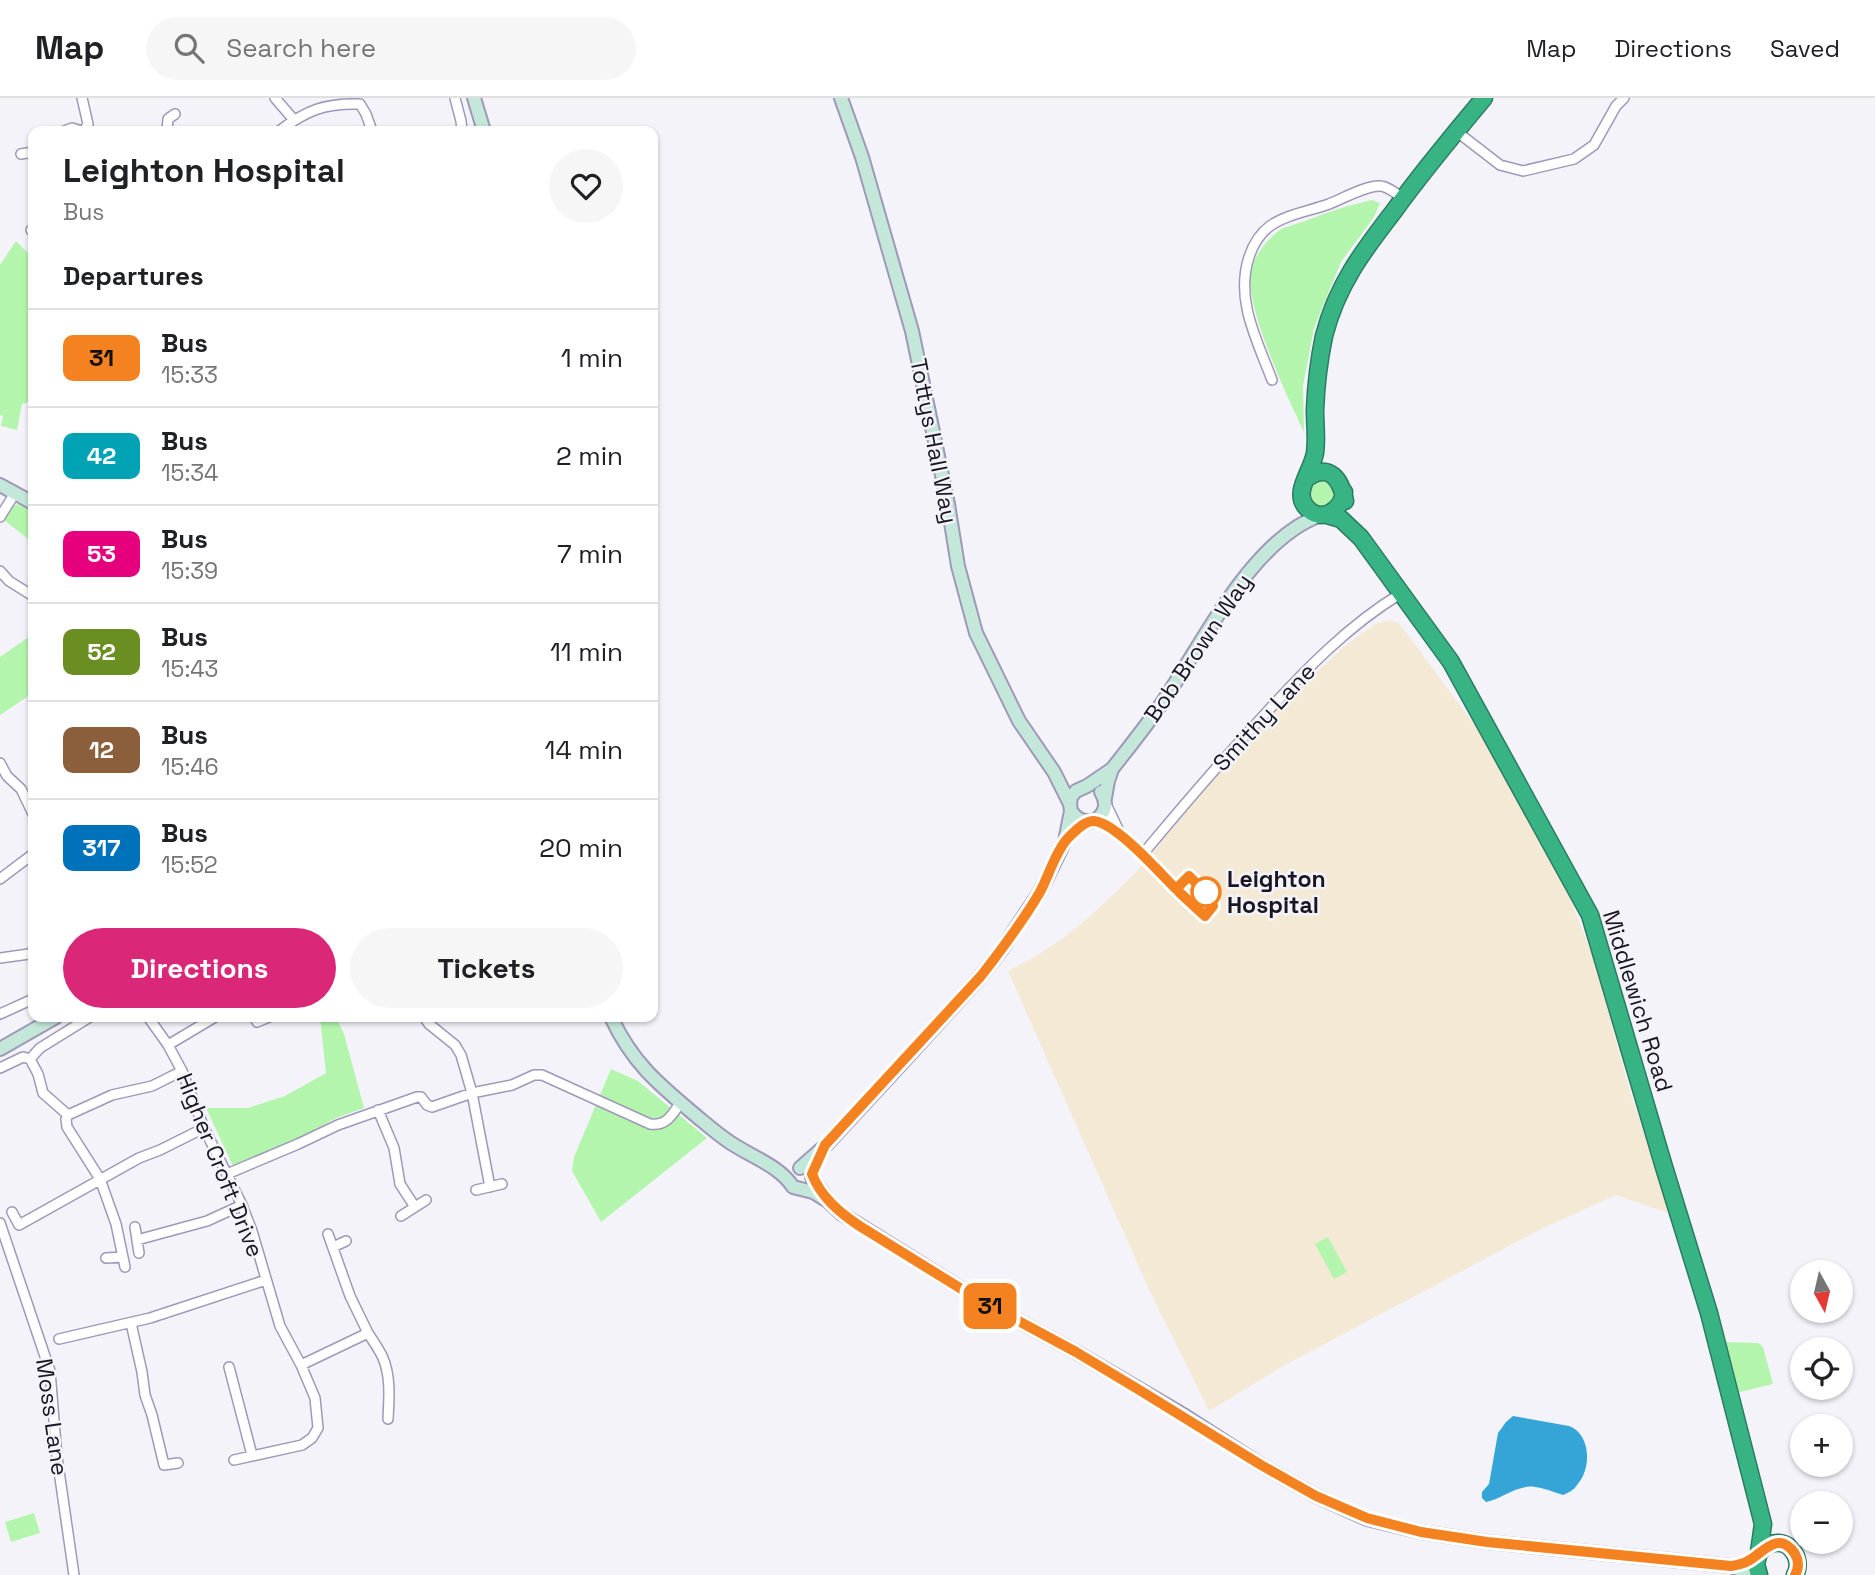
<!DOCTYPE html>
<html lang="en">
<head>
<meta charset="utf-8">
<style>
  :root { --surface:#fff; --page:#f6f6f6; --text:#202124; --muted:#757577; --line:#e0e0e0; --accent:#db2777 }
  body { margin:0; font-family:"Space Grotesk",sans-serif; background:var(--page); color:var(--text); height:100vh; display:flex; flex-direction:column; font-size:26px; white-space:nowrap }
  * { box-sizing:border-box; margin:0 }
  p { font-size:23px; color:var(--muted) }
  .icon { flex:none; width:38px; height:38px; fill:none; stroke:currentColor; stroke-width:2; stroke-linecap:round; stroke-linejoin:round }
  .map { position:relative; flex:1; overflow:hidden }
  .sheet { position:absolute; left:28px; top:28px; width:630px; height:896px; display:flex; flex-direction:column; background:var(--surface); border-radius:14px; box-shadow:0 2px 5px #0004 }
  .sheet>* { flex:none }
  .badge { padding:0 14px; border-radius:10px; font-size:24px; line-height:46px }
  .needle { width:46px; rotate:172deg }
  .fabs { position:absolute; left:1790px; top:1162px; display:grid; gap:14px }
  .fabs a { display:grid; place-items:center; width:63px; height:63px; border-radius:50%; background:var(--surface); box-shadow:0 2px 5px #0004; font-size:35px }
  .map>.badge { position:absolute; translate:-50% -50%; box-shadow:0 0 0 4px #fff }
  h2 { padding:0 35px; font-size:26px; line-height:63px }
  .round { display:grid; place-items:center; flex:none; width:74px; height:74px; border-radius:37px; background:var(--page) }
  .summary { display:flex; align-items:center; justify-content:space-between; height:119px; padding:0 35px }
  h1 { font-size:33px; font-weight:600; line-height:52px }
  .primary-button { display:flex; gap:14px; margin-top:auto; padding:14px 35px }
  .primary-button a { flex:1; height:80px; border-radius:42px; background:var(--accent); color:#fff; font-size:28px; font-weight:600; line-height:80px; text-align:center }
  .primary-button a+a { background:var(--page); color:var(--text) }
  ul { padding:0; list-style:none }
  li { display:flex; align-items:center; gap:21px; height:98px; padding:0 35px; border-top:2px solid var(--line) }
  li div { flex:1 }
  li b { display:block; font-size:26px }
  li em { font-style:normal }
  li .badge { min-width:77px; font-weight:700; text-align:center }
  header { display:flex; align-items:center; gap:42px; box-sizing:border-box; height:98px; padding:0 35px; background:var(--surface); border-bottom:2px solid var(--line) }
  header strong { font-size:33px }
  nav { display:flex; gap:38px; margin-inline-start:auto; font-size:24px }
  .search { width:490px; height:63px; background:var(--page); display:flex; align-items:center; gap:18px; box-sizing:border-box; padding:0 24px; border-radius:38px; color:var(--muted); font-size:26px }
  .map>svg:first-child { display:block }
  .medical { fill:#f3e9d4 }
  .green { fill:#b4f5ad }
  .water { fill:#34a5d6 }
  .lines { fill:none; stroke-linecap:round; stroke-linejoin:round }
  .street-casing { stroke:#9f98b8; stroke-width:12 }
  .secondary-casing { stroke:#9f98b8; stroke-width:16 }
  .highway-casing { stroke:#2c7c62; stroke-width:19 }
  .street { stroke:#fff; stroke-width:9 }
  .secondary { stroke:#c3e8da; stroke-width:12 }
  .highway { stroke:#37b384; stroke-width:16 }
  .line-casing { stroke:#fff; stroke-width:16 }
  .line { stroke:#f58220; stroke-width:10 }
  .stop-dot { fill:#fff; stroke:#f58220; stroke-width:3.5 }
  .labels { text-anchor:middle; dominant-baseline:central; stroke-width:5; stroke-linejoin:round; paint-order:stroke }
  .street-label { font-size:23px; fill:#191622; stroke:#f4f3fa }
  .stop-label { font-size:23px; font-weight:bold; fill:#191622; stroke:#f4f3fa; text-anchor:start }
</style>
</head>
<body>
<header>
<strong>Map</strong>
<div class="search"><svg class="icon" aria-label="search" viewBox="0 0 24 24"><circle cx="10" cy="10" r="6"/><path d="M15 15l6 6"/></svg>Search here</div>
<nav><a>Map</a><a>Directions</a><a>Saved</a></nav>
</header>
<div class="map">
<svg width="1875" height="1477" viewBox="0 0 1875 1477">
  <rect width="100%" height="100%" fill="#f4f3fa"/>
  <!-- medical -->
  <path class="medical" d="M1391,522L1399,525L1479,633L1567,793L1593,859L1630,994L1650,1053L1668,1115L1616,1097L1541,1131L1283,1268L1209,1313L1147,1187L1008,873L1036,858L1062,841L1087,821L1115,795L1136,774L1214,681L1277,610L1346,547L1377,525Z"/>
  <!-- green -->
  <path class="green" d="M1372,102L1380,105L1374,119L1341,164L1314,230L1303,288L1304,334C1288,300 1243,206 1251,171C1254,158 1269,139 1280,132C1287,128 1297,126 1305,123C1327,114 1349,107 1372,102Z
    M16,143L28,155L33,166V303L22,306L17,332L1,328L3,318L0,317V167Z
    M1328,381L1338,397L1325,412L1310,407L1306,392L1312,383Z
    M22,405L33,411V445L4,422L12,408Z
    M33,536V595L0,617V559Z
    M320,919H336L344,936L364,1010L336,1020L307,1036L233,1068L206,1010H248L285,998L326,975Z
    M611,971L638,983L707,1040L601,1124L572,1073L574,1059Z
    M1328,1139L1347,1174L1334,1181L1315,1146Z
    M1723,1244L1758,1245L1763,1249L1773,1286L1736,1295Z
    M34,1415L40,1435L11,1444L5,1424Z"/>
  <!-- water -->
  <path class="water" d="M1513,1318L1569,1328C1591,1336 1592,1371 1577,1387C1574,1392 1568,1395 1563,1397C1554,1394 1544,1390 1535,1389C1518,1386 1502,1401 1486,1404L1482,1400V1394L1489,1386L1498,1335L1506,1324Z"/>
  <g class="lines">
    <!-- street casing -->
    <g class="street-casing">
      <path id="street" d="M82,0L88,26L84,33
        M275,0L294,22
        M455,0L461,23L462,33
        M64,33L72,30L81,33
        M167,33L168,21L175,16
        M279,33C307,12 325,5 360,6L366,16L372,33
        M1456,33L1500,67L1523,73L1574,61L1594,47L1616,8L1624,0
        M21,56L33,54
        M31,132H33
        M1272,282C1257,242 1235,202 1249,159C1253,147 1259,136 1270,128C1287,116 1310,113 1329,106C1342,101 1367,87 1380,88C1388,88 1396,96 1403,100
        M0,419L15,395
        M0,473L9,483L33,498
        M0,665L7,678L21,691L33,716
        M1106,706L1120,735L1142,757C1182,709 1222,662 1265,616C1305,572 1349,527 1400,496
        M1094,723L1120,735
        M0,781L33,756
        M0,860L29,856L33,853
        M0,916L33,901
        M148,919L168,947L182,973L204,1030L242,1107L252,1133L280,1228L301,1267L315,1300L318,1330L312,1340L302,1347L234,1362
        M254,919L257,924L269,919
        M424,919L429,926L455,947L461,957L472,995L490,1089
        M168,947L215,919
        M30,961L40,950L90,919
        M0,970L23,959L30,961L38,976L43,995L68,1017
        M378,1012L394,1050L400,1086L415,1109
        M227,1076L298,1046L338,1027L417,999H421L427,1007L432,1009L472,995L512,987L534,977H542L650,1026C667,1028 672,1017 681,1004
        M476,1092L502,1086
        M12,1114L19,1127L139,1060L160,1052L204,1030
        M401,1118L426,1102
        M0,1125L50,1273L57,1359L74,1477
        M135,1129L139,1155
        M137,1142L207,1123L242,1107
        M333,1149L346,1143
        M106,1160L123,1159
        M125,1169L116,1126L100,1081L67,1029L66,1021L68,1017L112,997L152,988L182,973
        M131,1225L142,1274L145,1297L152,1317L164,1367L178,1365
        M368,1235C373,1243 379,1251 383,1260C391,1279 389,1301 388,1321
        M59,1241L150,1220L266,1182
        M301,1267L368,1235L350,1198L328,1136
        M229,1269L252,1357"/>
    </g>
    <!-- secondary casing -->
    <g class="secondary-casing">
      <path id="secondary" d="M474,0L484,33
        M841,0L862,59L912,233L948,406L958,468L976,535L1019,623L1054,674L1070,706
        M0,387L33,405
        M1105,700L1108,683L1112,671C1130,648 1148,626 1164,602C1203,545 1252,441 1321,417
        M1071,713C1077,722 1083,724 1094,723C1106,716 1108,705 1101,694
        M611,919C632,964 657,985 694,1016C705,1025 716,1035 728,1043C749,1058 779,1067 793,1089L813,1094L826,1102
        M0,951L56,919
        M800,1070L826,1047L901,966L981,878L1002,851L1040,794L1065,743L1071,713L1070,706L1071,699L1076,693L1087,688L1112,671
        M812,1079L829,1104L842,1116L976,1200L1076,1254L1185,1318L1261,1367L1316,1398L1367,1421L1421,1434L1487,1444L1731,1468L1751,1477"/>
    </g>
    <!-- highway casing -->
    <g class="highway-casing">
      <path id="highway" d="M1307,380C1330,364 1341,382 1345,403
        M1344,394C1342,413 1320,426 1306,409C1293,394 1312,373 1315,355C1317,341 1315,326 1315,312C1316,287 1319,262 1324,238C1337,187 1363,153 1394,113C1422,74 1453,37 1484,0
        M1327,417L1341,421L1361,440L1451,564L1590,817L1664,1069L1709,1215L1763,1426L1759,1454L1756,1466L1759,1477
        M1759,1454C1762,1452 1765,1448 1768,1447C1788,1438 1804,1460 1795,1477"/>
    </g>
    <!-- street -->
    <use href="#street" class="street"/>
    <!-- secondary -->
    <use href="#secondary" class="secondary"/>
    <!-- highway -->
    <use href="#highway" class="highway"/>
  </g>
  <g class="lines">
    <!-- line casing -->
    <g class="line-casing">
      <path id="line" d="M1179,794L1205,818L1213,808L1211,800L1189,778L1176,791C1159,774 1116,725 1094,723C1085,722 1073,735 1067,741C1055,755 1049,777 1040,794C1023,823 1002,851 981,878L825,1047L812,1076C821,1099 839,1114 858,1127L976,1200L1076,1254L1141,1293L1261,1367L1316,1398L1367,1420L1421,1434L1487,1444L1731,1468C1737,1467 1743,1466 1748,1463C1763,1455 1779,1431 1795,1456C1799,1463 1799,1470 1795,1477"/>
    </g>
    <!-- line -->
    <use href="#line" class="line"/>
  </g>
  <!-- markers -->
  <circle class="stop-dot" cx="1206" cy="794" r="14"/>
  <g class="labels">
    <!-- street labels -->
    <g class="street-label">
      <text transform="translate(934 343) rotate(79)">Tottys Hall Way</text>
      <text transform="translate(1198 550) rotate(-56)">Bob Brown Way</text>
      <text transform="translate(1264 619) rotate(-47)">Smithy Lane</text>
      <text transform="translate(1638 903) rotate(73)">Middlewich Road</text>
      <text transform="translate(220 1067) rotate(68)">Higher Croft Drive</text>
      <text transform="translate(52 1319) rotate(82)">Moss Lane</text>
    </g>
    <!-- stop labels -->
    <g class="stop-label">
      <text x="1227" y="781">Leighton<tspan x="1227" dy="26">Hospital</tspan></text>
    </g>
  </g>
</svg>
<div class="fabs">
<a><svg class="needle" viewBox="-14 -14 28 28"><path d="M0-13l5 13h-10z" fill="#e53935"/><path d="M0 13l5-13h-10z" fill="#757577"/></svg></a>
<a><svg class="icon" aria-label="locate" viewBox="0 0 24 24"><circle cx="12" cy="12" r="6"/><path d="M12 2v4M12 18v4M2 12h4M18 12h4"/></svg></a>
<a>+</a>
<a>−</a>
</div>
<b class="badge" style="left:990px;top:1208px;background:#f58220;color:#111">31</b>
<section class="sheet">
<div class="summary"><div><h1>Leighton Hospital</h1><p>Bus</p></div><a class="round"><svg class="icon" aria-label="heart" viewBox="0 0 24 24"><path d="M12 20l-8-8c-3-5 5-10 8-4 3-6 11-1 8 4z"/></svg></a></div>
<h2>Departures</h2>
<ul>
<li><span class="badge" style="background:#f58220;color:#111">31</span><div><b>Bus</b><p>15:33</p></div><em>1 min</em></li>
<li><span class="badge" style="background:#00a3b4;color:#fff">42</span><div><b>Bus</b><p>15:34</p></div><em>2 min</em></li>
<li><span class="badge" style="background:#e6007e;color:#fff">53</span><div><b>Bus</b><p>15:39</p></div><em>7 min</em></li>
<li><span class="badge" style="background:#6b8e23;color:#fff">52</span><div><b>Bus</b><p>15:43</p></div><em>11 min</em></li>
<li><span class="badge" style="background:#8b5e3c;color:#fff">12</span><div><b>Bus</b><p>15:46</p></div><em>14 min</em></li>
<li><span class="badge" style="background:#0072bc;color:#fff">317</span><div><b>Bus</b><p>15:52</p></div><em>20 min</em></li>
</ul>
<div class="primary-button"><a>Directions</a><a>Tickets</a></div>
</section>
</div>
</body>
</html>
